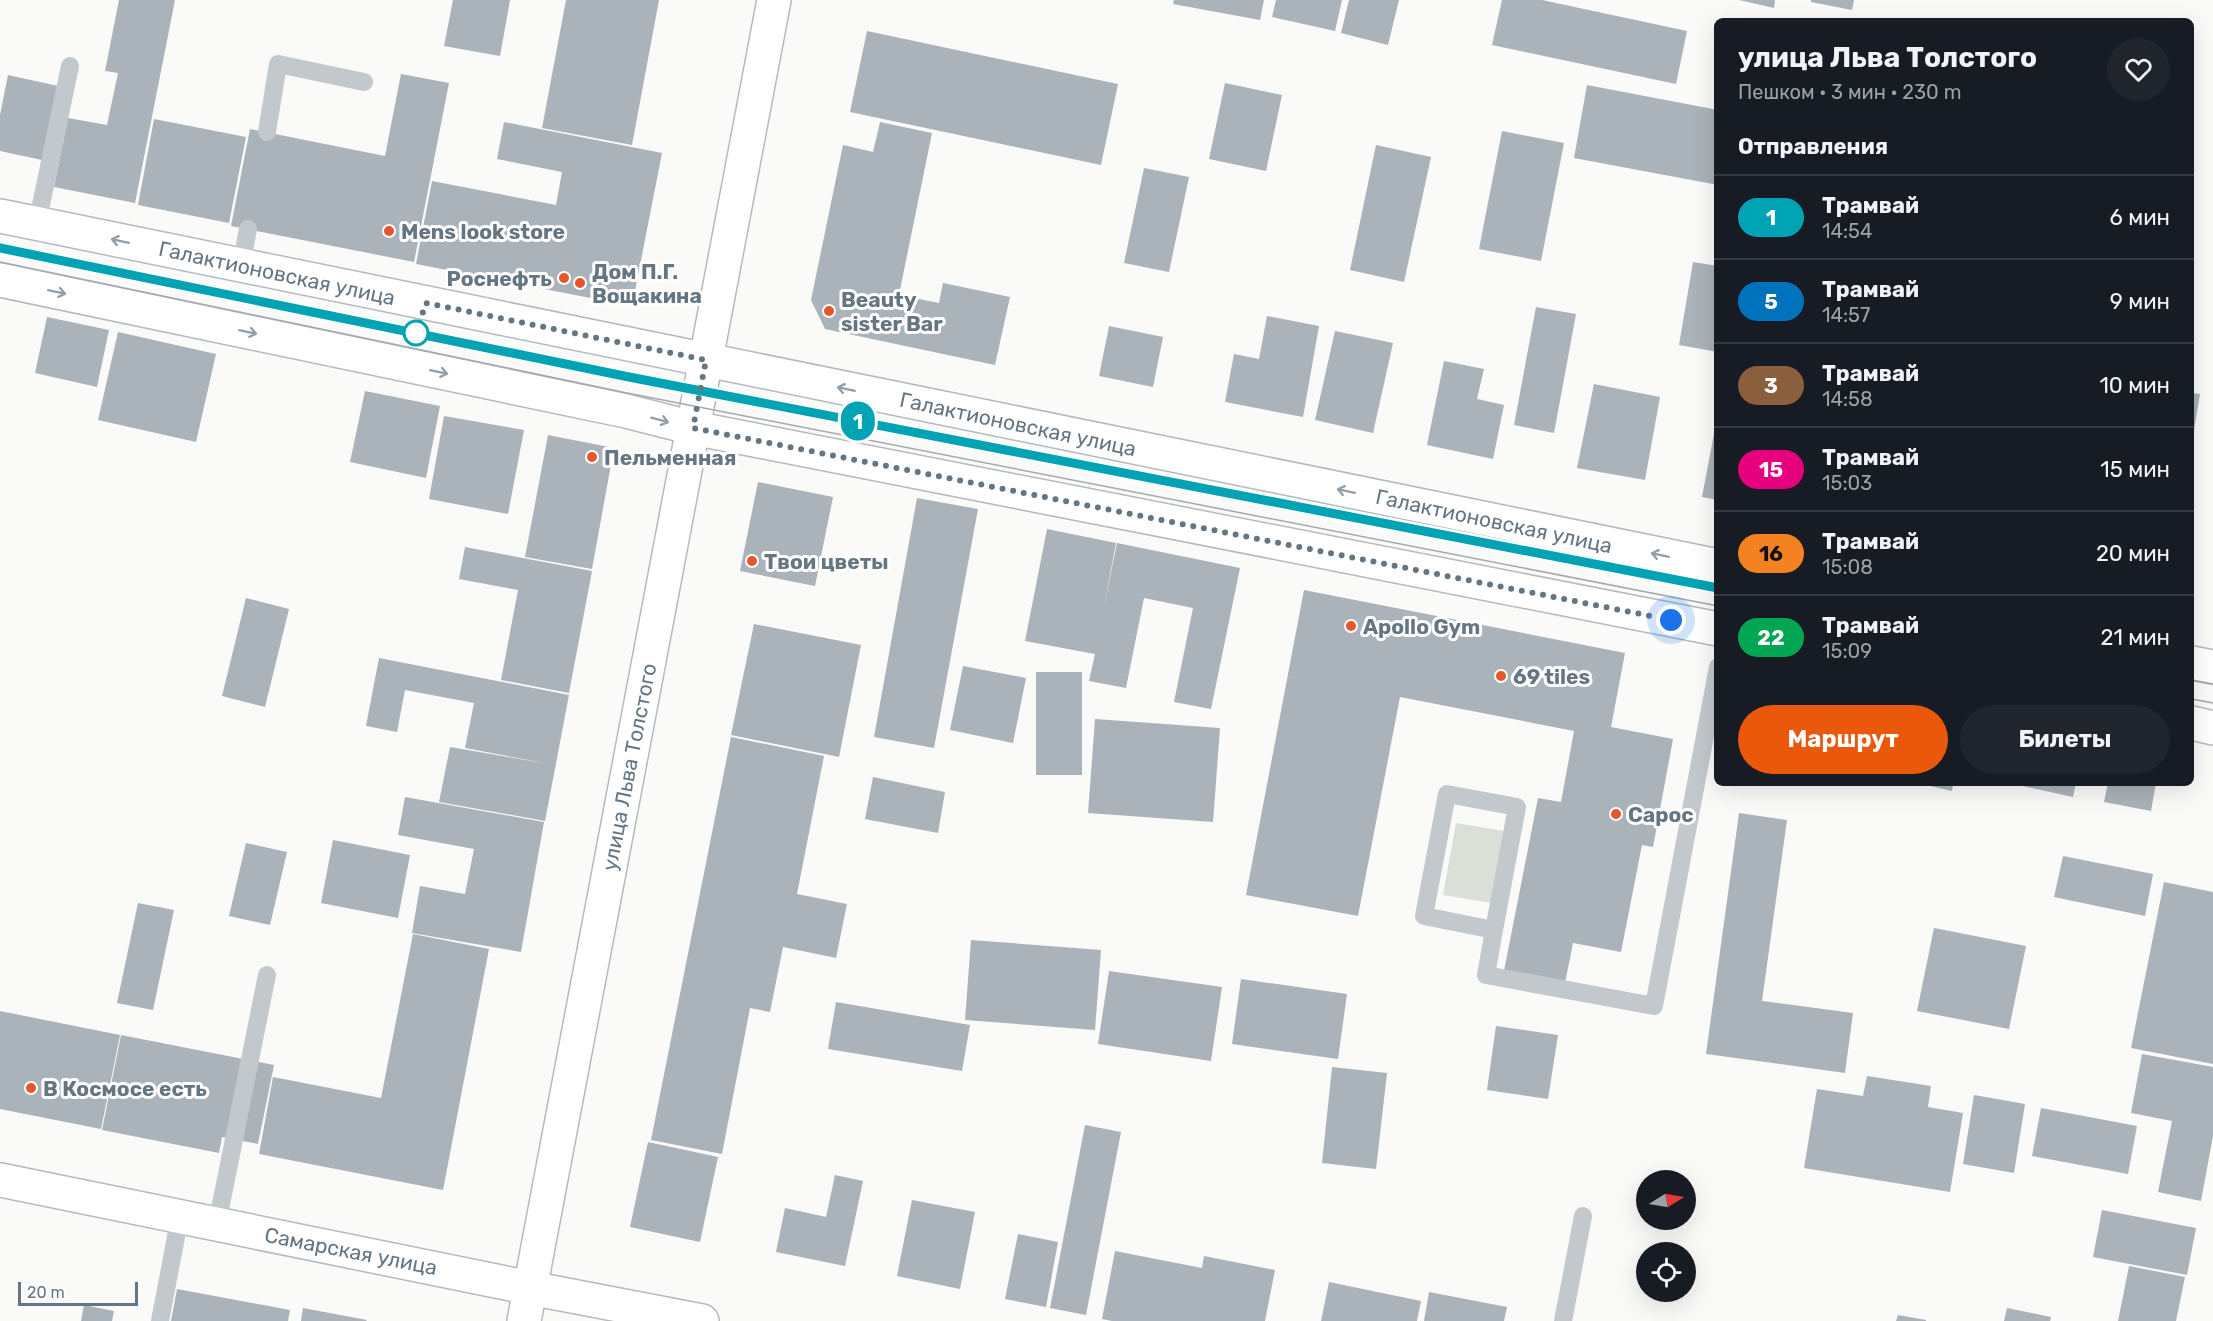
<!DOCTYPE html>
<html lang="ru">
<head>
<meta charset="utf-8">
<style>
  :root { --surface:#171b24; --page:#20242c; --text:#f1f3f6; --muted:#9ea1a6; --line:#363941; --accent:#ea580c }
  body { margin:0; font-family:Rubik,sans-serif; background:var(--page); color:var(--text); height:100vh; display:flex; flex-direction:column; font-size:22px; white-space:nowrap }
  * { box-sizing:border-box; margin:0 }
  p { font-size:20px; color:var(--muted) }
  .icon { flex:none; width:33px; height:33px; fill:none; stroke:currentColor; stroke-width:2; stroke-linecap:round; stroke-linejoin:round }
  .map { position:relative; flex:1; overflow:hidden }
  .details { position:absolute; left:1714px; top:18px; width:480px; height:768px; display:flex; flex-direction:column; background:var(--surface); border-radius:9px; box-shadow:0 6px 24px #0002 }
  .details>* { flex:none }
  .badge { padding:0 12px; border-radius:20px; font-size:21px; line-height:39px }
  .needle { width:39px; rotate:79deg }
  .tools { position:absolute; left:1636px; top:1170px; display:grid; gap:12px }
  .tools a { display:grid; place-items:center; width:60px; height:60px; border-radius:50%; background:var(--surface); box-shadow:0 6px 24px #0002; font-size:30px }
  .scale { position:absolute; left:18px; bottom:15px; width:120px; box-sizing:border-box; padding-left:6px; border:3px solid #657683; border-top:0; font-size:16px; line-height:21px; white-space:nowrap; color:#657683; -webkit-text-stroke:4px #fff; paint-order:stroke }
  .you { position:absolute; width:30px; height:30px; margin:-15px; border:4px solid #fff; border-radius:50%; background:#1a73e8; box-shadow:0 0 0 9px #1a73e833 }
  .map>.badge { position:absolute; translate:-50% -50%; box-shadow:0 0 0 3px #fff }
  h2 { padding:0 24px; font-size:22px; line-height:54px }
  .round { display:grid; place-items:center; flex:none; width:63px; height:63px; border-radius:32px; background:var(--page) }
  .headline { display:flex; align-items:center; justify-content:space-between; height:102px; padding:0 24px }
  h1 { font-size:28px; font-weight:700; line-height:45px }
  .action { display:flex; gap:12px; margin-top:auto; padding:12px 24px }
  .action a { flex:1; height:69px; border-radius:36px; background:var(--accent); color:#fff; font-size:24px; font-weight:700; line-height:69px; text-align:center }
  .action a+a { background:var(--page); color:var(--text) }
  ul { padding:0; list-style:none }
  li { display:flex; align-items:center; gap:18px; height:84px; padding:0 24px; border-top:2px solid var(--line) }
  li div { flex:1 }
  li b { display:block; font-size:22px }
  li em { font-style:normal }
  li .badge { min-width:66px; font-weight:700; text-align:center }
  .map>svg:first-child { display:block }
  .green { fill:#dadfd7 }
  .building { fill:#aab3b9 }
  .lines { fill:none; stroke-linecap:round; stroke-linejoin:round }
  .secondary-casing { stroke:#b3babf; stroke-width:36 }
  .primary-casing { stroke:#b5babe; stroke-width:36 }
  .lane { stroke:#c3c8cc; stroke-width:18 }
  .secondary { stroke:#fff; stroke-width:33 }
  .primary { stroke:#fff; stroke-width:33 }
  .tram { stroke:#a2aab0; stroke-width:1.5 }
  .oneway { stroke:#939fa8 }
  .line-casing { stroke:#fff; stroke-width:14 }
  .line { stroke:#00a3b4; stroke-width:9 }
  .walk { stroke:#657683; stroke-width:6; stroke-dasharray:0 10.8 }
  .poi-dot { fill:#e4572e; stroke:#fff; stroke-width:2 }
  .stop-dot { fill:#fff; stroke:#00a3b4; stroke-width:3 }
  .labels { text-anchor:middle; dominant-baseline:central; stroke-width:6; stroke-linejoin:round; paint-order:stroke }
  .poi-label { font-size:21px; font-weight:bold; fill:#657683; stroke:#fff; text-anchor:start }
  .street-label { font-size:21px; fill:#657683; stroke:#fff }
</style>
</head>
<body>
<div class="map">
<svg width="2213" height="1321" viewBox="0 0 2213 1321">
  <rect width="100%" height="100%" fill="#fafaf8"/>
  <!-- green -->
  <path class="green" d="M1456,823L1504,831L1491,903L1443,895Z"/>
  <!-- building -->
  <path class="building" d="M119,0H175L135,203L54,187L68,118L107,125L118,73L105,71Z
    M453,0H510L500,56L444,46Z
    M566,0H659L632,145L542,128Z
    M1174,0H1264L1260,20L1173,4Z
    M1276,0H1342L1335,31L1272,17Z
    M1349,0H1399L1388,45L1341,33Z
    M1502,0H1542L1687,31L1676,84L1492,45Z
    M1739,0H1775L1774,8Z
    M1811,0H1854L1852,10L1811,2Z
    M867,31L1118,84L1101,165L850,112Z
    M401,74L449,83L414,262L231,226L250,129L385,156Z
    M8,75L58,86L42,160L0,151V115Z
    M1225,83L1282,95L1266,171L1209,159Z
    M1587,85L1718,110V185L1574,158Z
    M154,119L246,137L229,223L138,205Z
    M504,122L662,153L632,306L416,264L432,181L556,205L562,172L497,159Z
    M880,122L932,133L899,295L939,303L943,283L1010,297L995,365L825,329L811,300L843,145L873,152Z
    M1502,131L1564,143L1541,261L1479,249Z
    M1376,145L1431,157L1404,282L1350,270Z
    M1144,168L1189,177L1169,272L1124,263Z
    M1693,262L1718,266V352L1679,345Z
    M1536,307L1576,314L1554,433L1514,425Z
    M1267,316L1319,326L1303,417L1225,402L1234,354L1259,359Z
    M47,317L109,330L97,387L35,373Z
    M1109,326L1163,337L1153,387L1099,376Z
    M1335,331L1393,343L1373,433L1315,420Z
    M118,332L216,354L196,442L98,420Z
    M1444,361L1484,369L1477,399L1504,405L1493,459L1427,445Z
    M1594,384L1660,397L1645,480L1577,468Z
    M365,391L440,406L426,478L350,462Z
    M2192,393L2200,394L2193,436H2192Z
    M444,416L524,430L508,514L429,499Z
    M1716,423H1718V500L1702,497Z
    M548,435L614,448L592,569L525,557Z
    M758,482L833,497L815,586L740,571Z
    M917,498L978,509L934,748L874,737Z
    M1047,529L1116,543L1104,606L1117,543L1240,568L1211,709L1174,702L1193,608L1144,598L1126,688L1089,681L1095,654L1025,641Z
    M465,547L592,571L569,693L501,680L518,590L459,579Z
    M1304,590L1625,653L1611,727L1673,739L1653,847L1642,845L1621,952L1573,943L1564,988L1503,976L1538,798L1561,802L1574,731L1400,697L1358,916L1246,895Z
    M246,598L289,609L265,707L222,696Z
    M754,624L861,645L839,757L731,735Z
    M379,658L569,695L545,821L439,802L450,747L549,764L465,748L474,703L405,690L397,732L366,726Z
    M963,666L1026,678L1013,743L950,730Z
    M1036,672H1082V775H1036Z
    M1095,719L1220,728L1213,822L1088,813Z
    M731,737L824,756L797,894L847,904L836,958L783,947L770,1012L750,1008L722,1154L651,1140Z
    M873,777L945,792L938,833L865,819Z
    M1917,783H1953L1952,791Z
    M2009,783H2076L2073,797Z
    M2108,783H2156L2151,811L2104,802Z
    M405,797L544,822L521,952L412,933L420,886L465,894L474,849L398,835Z
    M1739,813L1787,820L1762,1001L1853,1013L1845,1073L1706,1054Z
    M333,840L410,855L398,918L321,903Z
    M246,843L287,852L270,925L229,916Z
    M2063,856L2153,874L2145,916L2054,897Z
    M2164,882L2213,892V1064L2131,1048Z
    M138,903L174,910L153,1010L117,1003Z
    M1934,928L2026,946L2009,1029L1917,1011Z
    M413,934L489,949L443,1190L259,1154L273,1077L381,1098Z
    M971,940L1101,950L1095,1030L965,1020Z
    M1109,971L1222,987L1211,1061L1098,1044Z
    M1241,979L1347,994L1338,1059L1232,1044Z
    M836,1002L970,1025L962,1071L828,1049Z
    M0,1011L120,1035L101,1129L0,1109Z
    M1496,1026L1558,1035L1548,1099L1487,1090Z
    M121,1035L274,1065L258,1144L222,1137L219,1153L102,1130Z
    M2142,1054L2213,1067V1136L2201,1201L2158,1192L2172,1121L2131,1113Z
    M1332,1067L1387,1073L1376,1169L1322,1163Z
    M1867,1076L1931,1086L1928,1107L1963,1113L1950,1192L1804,1168L1817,1089L1863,1096Z
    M1974,1095L2025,1104L2014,1173L1963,1164Z
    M2041,1108L2137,1126L2128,1174L2032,1156Z
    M1085,1125L1121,1132L1086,1315L1050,1308Z
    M648,1142L718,1157L700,1242L630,1227Z
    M835,1175L863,1181L845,1266L776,1252L785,1208L826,1217Z
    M912,1200L975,1212L960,1289L897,1276Z
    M2102,1210L2196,1228L2187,1275L2093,1257Z
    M1018,1234L1058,1242L1046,1307L1005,1299Z
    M1115,1251L1202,1268L1204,1256L1275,1270L1265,1321H1112L1102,1319Z
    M2129,1266L2185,1277L2176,1321H2118Z
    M1329,1282L1421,1301L1417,1321H1321Z
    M177,1289L290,1310L288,1321H171Z
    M1429,1292L1507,1307L1504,1321H1424Z
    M84,1305L114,1311L112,1321H81Z
    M303,1308L367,1320L366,1321H301Z
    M2007,1308L2051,1317L2050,1321H2004Z
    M1898,1315L1926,1320V1321H1896Z"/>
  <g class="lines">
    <!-- secondary casing -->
    <g class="secondary-casing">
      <path id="secondary" d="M0,216L1718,566
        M0,280L626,411L693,428L1718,629
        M2192,663L2213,667
        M2192,723L2213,728
        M0,1180L530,1288"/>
    </g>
    <!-- primary casing -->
    <g class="primary-casing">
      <path id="primary" d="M530,1288L702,1321
        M524,1321L774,0"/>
    </g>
    <!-- lane -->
    <path class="lane" d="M267,132L278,64L364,82
      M37,224L70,66
      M241,266L248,229
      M1447,794L1517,807L1494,930L1424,916Z
      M1494,930L1486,975L1654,1006L1718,667
      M217,1224L267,975
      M160,1321L180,1216
      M1563,1321L1583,1216"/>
    <!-- secondary -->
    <use href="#secondary" class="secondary"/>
    <!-- primary -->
    <use href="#primary" class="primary"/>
    <!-- tram -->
    <path class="tram" d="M0,248L629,377L1718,588
      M0,262L627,393L1718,606
      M2192,680L2213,684
      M2192,699L2213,703"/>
  </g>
  <!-- one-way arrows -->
  <defs><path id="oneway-shaft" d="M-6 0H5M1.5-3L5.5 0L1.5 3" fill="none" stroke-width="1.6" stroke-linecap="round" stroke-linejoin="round" transform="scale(1.5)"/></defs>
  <g class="oneway">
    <use href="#oneway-shaft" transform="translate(120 241) rotate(-168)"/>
    <use href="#oneway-shaft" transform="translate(57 292) rotate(12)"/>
    <use href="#oneway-shaft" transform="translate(248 332) rotate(12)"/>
    <use href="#oneway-shaft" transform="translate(439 372) rotate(12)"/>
    <use href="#oneway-shaft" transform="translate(846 389) rotate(-168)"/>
    <use href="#oneway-shaft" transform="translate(660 420) rotate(15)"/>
    <use href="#oneway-shaft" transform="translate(1346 491) rotate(-168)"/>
    <use href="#oneway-shaft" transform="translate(1660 555) rotate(-168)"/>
  </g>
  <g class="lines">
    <!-- line casing -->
    <g class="line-casing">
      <path id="line" d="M0,248L629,377L1718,588"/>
    </g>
    <!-- line -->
    <use href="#line" class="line"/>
    <!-- walk -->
    <path class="walk" d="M416,333L426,303L706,360L693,428L1671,620"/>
  </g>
  <!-- markers -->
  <g class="poi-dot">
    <circle cx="389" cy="231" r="6"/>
    <circle cx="564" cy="278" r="6"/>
    <circle cx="580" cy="283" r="6"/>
    <circle cx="829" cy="311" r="6"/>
    <circle cx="592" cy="457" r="6"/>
    <circle cx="752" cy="561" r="6"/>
    <circle cx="1351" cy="626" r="6"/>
    <circle cx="1501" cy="676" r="6"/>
    <circle cx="1616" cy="814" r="6"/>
    <circle cx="31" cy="1088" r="6"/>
  </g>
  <circle class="stop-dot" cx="416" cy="333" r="12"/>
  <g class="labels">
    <!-- poi labels -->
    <g class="poi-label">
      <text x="401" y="231">Mens look store</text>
      <text x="592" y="271">Дом П.Г.<tspan x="592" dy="24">Вощакина</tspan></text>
      <text x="552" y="278" text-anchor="end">Роснефть</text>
      <text x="841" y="299">Beauty<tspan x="841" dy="24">sister Bar</tspan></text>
      <text x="604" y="457">Пельменная</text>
      <text x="764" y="561">Твои цветы</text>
      <text x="1363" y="626">Apollo Gym</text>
      <text x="1513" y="676">69 tiles</text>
      <text x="1628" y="814">Сарос</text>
      <text x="43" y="1088">В Космосе есть</text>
    </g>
    <!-- street labels -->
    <g class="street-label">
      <text transform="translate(277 273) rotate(12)">Галактионовская улица</text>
      <text transform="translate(1018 424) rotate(12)">Галактионовская улица</text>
      <text transform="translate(1494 521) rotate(12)">Галактионовская улица</text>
      <text transform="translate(629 767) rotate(-79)">улица Льва Толстого</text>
      <text transform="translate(351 1251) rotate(11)">Самарская улица</text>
    </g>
  </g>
</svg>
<div class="tools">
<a><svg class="needle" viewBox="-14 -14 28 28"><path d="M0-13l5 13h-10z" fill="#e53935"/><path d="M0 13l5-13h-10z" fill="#9ea1a6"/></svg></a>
<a><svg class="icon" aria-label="locate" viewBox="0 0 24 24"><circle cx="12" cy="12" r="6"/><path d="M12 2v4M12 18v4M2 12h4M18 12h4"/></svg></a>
</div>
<div class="scale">20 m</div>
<div class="you" style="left:1671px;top:620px"></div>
<b class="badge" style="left:858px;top:421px;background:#00a3b4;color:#fff">1</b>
<section class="details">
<div class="headline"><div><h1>улица Льва Толстого</h1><p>Пешком · 3 мин · 230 m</p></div><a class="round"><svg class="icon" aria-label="heart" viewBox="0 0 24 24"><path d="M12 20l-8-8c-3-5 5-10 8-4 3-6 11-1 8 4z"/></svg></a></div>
<h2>Отправления</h2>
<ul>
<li><span class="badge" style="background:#00a3b4;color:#fff">1</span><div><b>Трамвай</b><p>14:54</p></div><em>6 мин</em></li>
<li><span class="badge" style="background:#0072bc;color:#fff">5</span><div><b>Трамвай</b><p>14:57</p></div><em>9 мин</em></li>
<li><span class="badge" style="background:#8b5e3c;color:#fff">3</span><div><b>Трамвай</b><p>14:58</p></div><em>10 мин</em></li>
<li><span class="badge" style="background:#e6007e;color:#fff">15</span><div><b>Трамвай</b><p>15:03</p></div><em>15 мин</em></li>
<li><span class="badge" style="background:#f58220;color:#111">16</span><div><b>Трамвай</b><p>15:08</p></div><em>20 мин</em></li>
<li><span class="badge" style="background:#00a651;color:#fff">22</span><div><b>Трамвай</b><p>15:09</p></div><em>21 мин</em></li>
</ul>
<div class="action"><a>Маршрут</a><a>Билеты</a></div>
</section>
</div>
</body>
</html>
